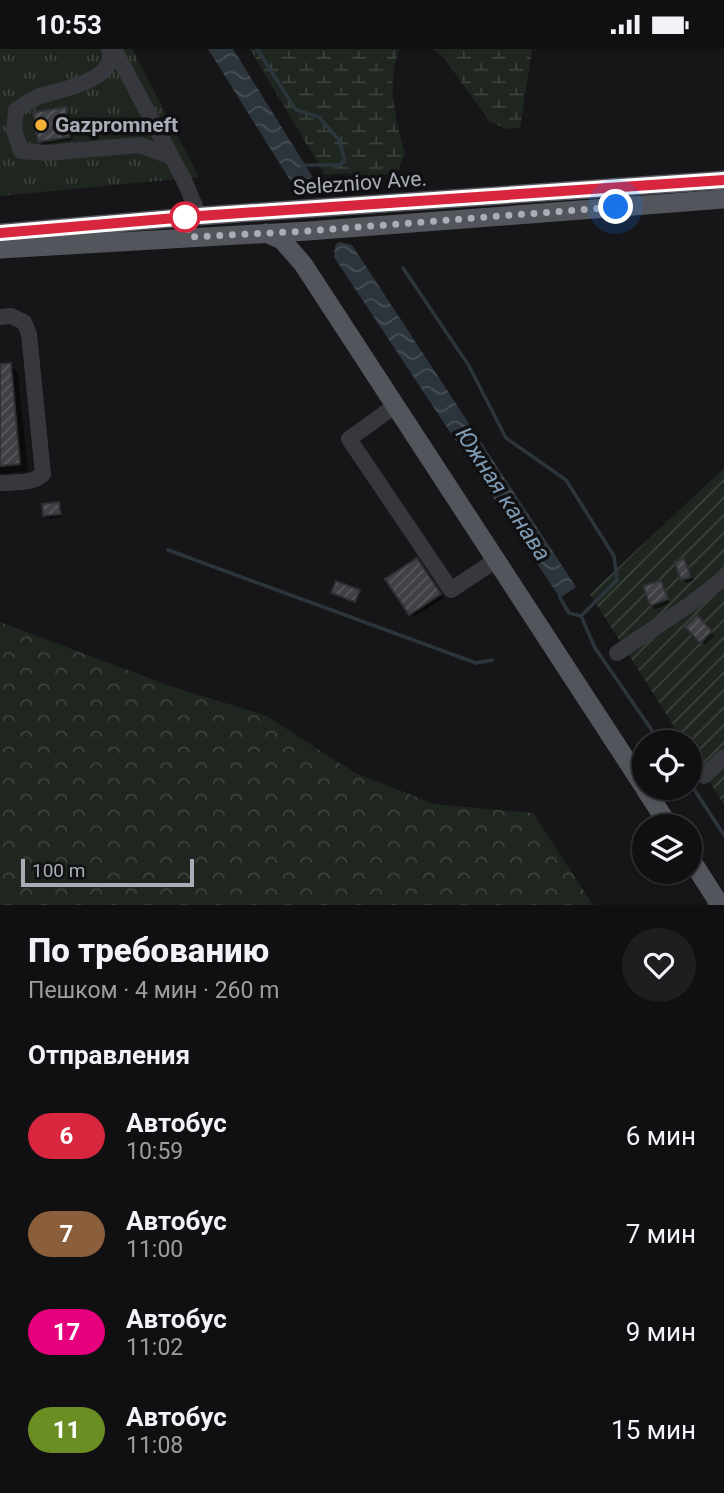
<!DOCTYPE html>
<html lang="ru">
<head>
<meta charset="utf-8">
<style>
  :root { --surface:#101012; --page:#1e1e20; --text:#f1f3f6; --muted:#9c9d9f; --line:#303032 }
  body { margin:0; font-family:Roboto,sans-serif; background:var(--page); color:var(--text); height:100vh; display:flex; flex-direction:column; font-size:26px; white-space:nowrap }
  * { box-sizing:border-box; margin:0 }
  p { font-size:23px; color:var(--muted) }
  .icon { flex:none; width:38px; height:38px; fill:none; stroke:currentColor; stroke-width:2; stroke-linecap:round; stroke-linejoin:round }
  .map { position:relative; height:856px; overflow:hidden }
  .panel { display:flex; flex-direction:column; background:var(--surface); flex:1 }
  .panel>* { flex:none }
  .badge { padding:0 14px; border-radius:23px; font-size:24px; line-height:46px }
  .buttons { position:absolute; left:632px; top:681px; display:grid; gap:14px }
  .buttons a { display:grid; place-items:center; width:70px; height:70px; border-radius:50%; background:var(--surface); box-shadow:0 2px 5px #0004,0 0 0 2px var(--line); font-size:35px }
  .scale { position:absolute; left:21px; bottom:18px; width:173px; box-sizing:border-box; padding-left:7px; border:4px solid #a8adb8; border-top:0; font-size:19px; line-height:24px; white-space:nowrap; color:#a8adb8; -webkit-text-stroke:5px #111113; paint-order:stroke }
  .you { position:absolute; width:35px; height:35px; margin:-18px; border:5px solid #fff; border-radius:50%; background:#1a73e8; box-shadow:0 0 0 10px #1a73e833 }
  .map>.badge { position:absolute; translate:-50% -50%; box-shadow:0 0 0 4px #fff }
  h2 { padding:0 28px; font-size:26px; line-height:63px }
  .round { display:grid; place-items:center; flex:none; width:74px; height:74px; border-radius:37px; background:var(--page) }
  .head { display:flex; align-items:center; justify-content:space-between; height:119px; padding:0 28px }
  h1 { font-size:33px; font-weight:800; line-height:52px }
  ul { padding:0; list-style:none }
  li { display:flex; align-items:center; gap:21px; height:98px; padding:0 28px }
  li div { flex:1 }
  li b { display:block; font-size:26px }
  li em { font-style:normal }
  li .badge { min-width:77px; font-weight:700; text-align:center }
  .status { display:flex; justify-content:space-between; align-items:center; height:49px; padding:0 35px; background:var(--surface); direction:ltr }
  .status svg { height:19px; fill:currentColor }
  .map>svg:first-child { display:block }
  .grass { fill:url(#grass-tufts) }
  .forest { fill:url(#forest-crowns) }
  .wetland { fill:url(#wetland-marsh) }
  .garden { fill:url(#garden-furrows) }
  .water { fill:url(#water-waves) }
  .shadow { fill:#0007 }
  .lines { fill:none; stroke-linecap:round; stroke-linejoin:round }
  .stream { stroke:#2c353c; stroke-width:3.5 }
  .building { fill:url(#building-hatch); stroke:#303034; stroke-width:2 }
  .minor { stroke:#37383d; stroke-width:16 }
  .major { stroke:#53555c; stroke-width:19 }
  .line-casing { stroke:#fff; stroke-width:16 }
  .line { stroke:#d7263d; stroke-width:10 }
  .walk { stroke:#a8adb8; stroke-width:7; stroke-dasharray:0 12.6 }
  .poi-dot { fill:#f2b134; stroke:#111113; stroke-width:2.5 }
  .stop-dot { fill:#fff; stroke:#d7263d; stroke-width:3.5 }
  .labels { text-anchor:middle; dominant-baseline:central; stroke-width:7; stroke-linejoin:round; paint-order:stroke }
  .poi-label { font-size:21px; font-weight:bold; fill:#a8adb8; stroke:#111113; text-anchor:start }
  .street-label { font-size:21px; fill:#a8adb8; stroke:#111113 }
  .water-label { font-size:23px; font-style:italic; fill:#7f9bb3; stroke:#111113 }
</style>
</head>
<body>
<div class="status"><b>10:53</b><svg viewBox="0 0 49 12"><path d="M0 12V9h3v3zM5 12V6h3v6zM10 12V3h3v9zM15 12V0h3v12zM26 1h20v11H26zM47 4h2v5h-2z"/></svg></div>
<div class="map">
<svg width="724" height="856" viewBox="0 0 724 856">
  <defs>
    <pattern id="grass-tufts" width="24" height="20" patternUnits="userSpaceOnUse" patternTransform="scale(1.75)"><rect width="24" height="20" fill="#1e261f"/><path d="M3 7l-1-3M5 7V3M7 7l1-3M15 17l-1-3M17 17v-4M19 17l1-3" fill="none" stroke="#3c433d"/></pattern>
    <pattern id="forest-crowns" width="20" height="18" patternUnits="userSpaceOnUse" patternTransform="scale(1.75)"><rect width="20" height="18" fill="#1e261f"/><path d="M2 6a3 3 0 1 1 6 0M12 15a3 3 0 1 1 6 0" fill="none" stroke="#3c433d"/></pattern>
    <pattern id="wetland-marsh" width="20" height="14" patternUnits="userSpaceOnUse" patternTransform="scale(1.75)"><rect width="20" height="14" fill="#1e261f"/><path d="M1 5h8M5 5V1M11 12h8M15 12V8" fill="none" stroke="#3c433d"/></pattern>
    <pattern id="garden-furrows" width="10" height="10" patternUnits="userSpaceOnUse" patternTransform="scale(1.75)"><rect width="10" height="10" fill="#1e261f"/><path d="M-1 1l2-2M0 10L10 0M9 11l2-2" fill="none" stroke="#3c433d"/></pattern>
    <pattern id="water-waves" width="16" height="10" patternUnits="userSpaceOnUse" patternTransform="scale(1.75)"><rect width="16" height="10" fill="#2c353c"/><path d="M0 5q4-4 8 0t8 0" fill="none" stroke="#485056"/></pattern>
    <pattern id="building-hatch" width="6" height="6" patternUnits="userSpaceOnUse" patternTransform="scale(1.75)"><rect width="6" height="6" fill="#404145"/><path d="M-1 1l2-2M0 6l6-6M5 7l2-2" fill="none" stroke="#595a5e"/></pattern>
  </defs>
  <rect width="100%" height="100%" fill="#161618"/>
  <!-- grass -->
  <path class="grass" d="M0,0H132L199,128L0,147Z"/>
  <!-- forest -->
  <path class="forest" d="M0,573L170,637L267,667L353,723L434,755L533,764L593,856H0Z"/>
  <!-- wetland -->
  <path class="wetland" d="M250,0H400C385,32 396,72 405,105L398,122L373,129L345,124L325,126Z
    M433,0H532L520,79L506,80L490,73L444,9Z"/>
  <!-- garden -->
  <path class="garden" d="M724,419V756L690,702V693H684L590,545Z"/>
  <!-- water -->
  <path class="water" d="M208,0H233L312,127C307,135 303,136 293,136Z
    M339,193L352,196L576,538L560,549L334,208L335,197Z"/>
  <!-- shadow -->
  <path class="shadow" d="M65,60L69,63L73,91L43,96L39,92Z
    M10,316L18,324L28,422L0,425V317Z
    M59,455L62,459L63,468L48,470L45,466Z
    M684,511L694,531L686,534L682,530Z
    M420,515L443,549L414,568L411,565Z
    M660,533L670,554L655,560L652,556Z
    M697,569L714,587L705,596L687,578Z"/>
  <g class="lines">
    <!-- stream -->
    <path class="stream" d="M257,0L296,61L319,68L339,91L345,112L339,116H305L302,118
      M403,219L469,317L506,389L566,431L614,507L617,531L582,566
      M168,501L476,614L492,611
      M560,545V549L569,564L581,567L595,599L660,693
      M690,734L724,786"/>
  </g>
  <!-- building -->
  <path class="building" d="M66,58L70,88L38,93L33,63Z
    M11,314L20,415L0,417V315Z
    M59,453L61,465L43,467L42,455Z
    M417,509L441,545L409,566L385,530Z
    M684,509L691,528L681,531L674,513Z
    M661,531L668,550L650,557L643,537Z
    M336,532L360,541L355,553L331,544Z
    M697,566L712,582L700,594L685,578Z"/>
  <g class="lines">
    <!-- minor -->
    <path class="minor" d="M109,0C120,31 59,41 40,47C32,50 24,56 16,61L14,81L21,102L46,104L140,96L172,108
      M114,0L185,133L199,167
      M0,268L11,267L24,273L29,285L43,425C33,435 14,433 0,434
      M396,356L349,390L451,541L496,511
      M617,604L689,556L724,529
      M704,727L724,708"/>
    <!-- major -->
    <path class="major" d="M0,184L199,167L724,131
      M266,184L282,191L303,215L644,738
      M0,200L308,182L724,150
      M644,738L669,777
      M690,809L720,856"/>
  </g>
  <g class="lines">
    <!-- line casing -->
    <g class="line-casing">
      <path id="line" d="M0,184L199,167L724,131"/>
    </g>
    <!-- line -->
    <use href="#line" class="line"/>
    <!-- walk -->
    <path class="walk" d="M185,168L190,188L308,182L616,158"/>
  </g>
  <!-- markers -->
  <circle class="poi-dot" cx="41" cy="76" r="7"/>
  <circle class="stop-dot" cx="185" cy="168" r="14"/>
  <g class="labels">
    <!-- poi labels -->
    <g class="poi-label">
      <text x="55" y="76">Gazpromneft</text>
    </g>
    <!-- street labels -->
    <g class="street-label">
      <text transform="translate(360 134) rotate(-4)">Selezniov Ave.</text>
    </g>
    <!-- water labels -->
    <g class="water-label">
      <text transform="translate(503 445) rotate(57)">Южная канава</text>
    </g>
  </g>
</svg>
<div class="buttons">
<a><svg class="icon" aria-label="locate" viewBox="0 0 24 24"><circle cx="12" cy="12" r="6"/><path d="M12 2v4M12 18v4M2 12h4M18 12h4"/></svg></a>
<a><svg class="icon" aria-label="layers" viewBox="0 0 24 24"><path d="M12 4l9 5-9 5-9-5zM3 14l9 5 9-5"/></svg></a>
</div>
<div class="scale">100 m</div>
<div class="you" style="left:616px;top:158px"></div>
</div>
<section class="panel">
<div class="head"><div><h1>По требованию</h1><p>Пешком · 4 мин · 260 m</p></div><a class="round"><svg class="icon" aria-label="heart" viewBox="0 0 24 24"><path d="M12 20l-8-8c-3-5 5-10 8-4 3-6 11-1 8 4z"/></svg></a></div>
<h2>Отправления</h2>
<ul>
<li><span class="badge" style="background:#d7263d;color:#fff">6</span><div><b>Автобус</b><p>10:59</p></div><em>6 мин</em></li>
<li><span class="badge" style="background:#8b5e3c;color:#fff">7</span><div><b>Автобус</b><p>11:00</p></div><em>7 мин</em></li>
<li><span class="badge" style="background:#e6007e;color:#fff">17</span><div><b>Автобус</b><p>11:02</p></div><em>9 мин</em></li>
<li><span class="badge" style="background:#6b8e23;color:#fff">11</span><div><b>Автобус</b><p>11:08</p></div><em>15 мин</em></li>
</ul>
</section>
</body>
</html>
